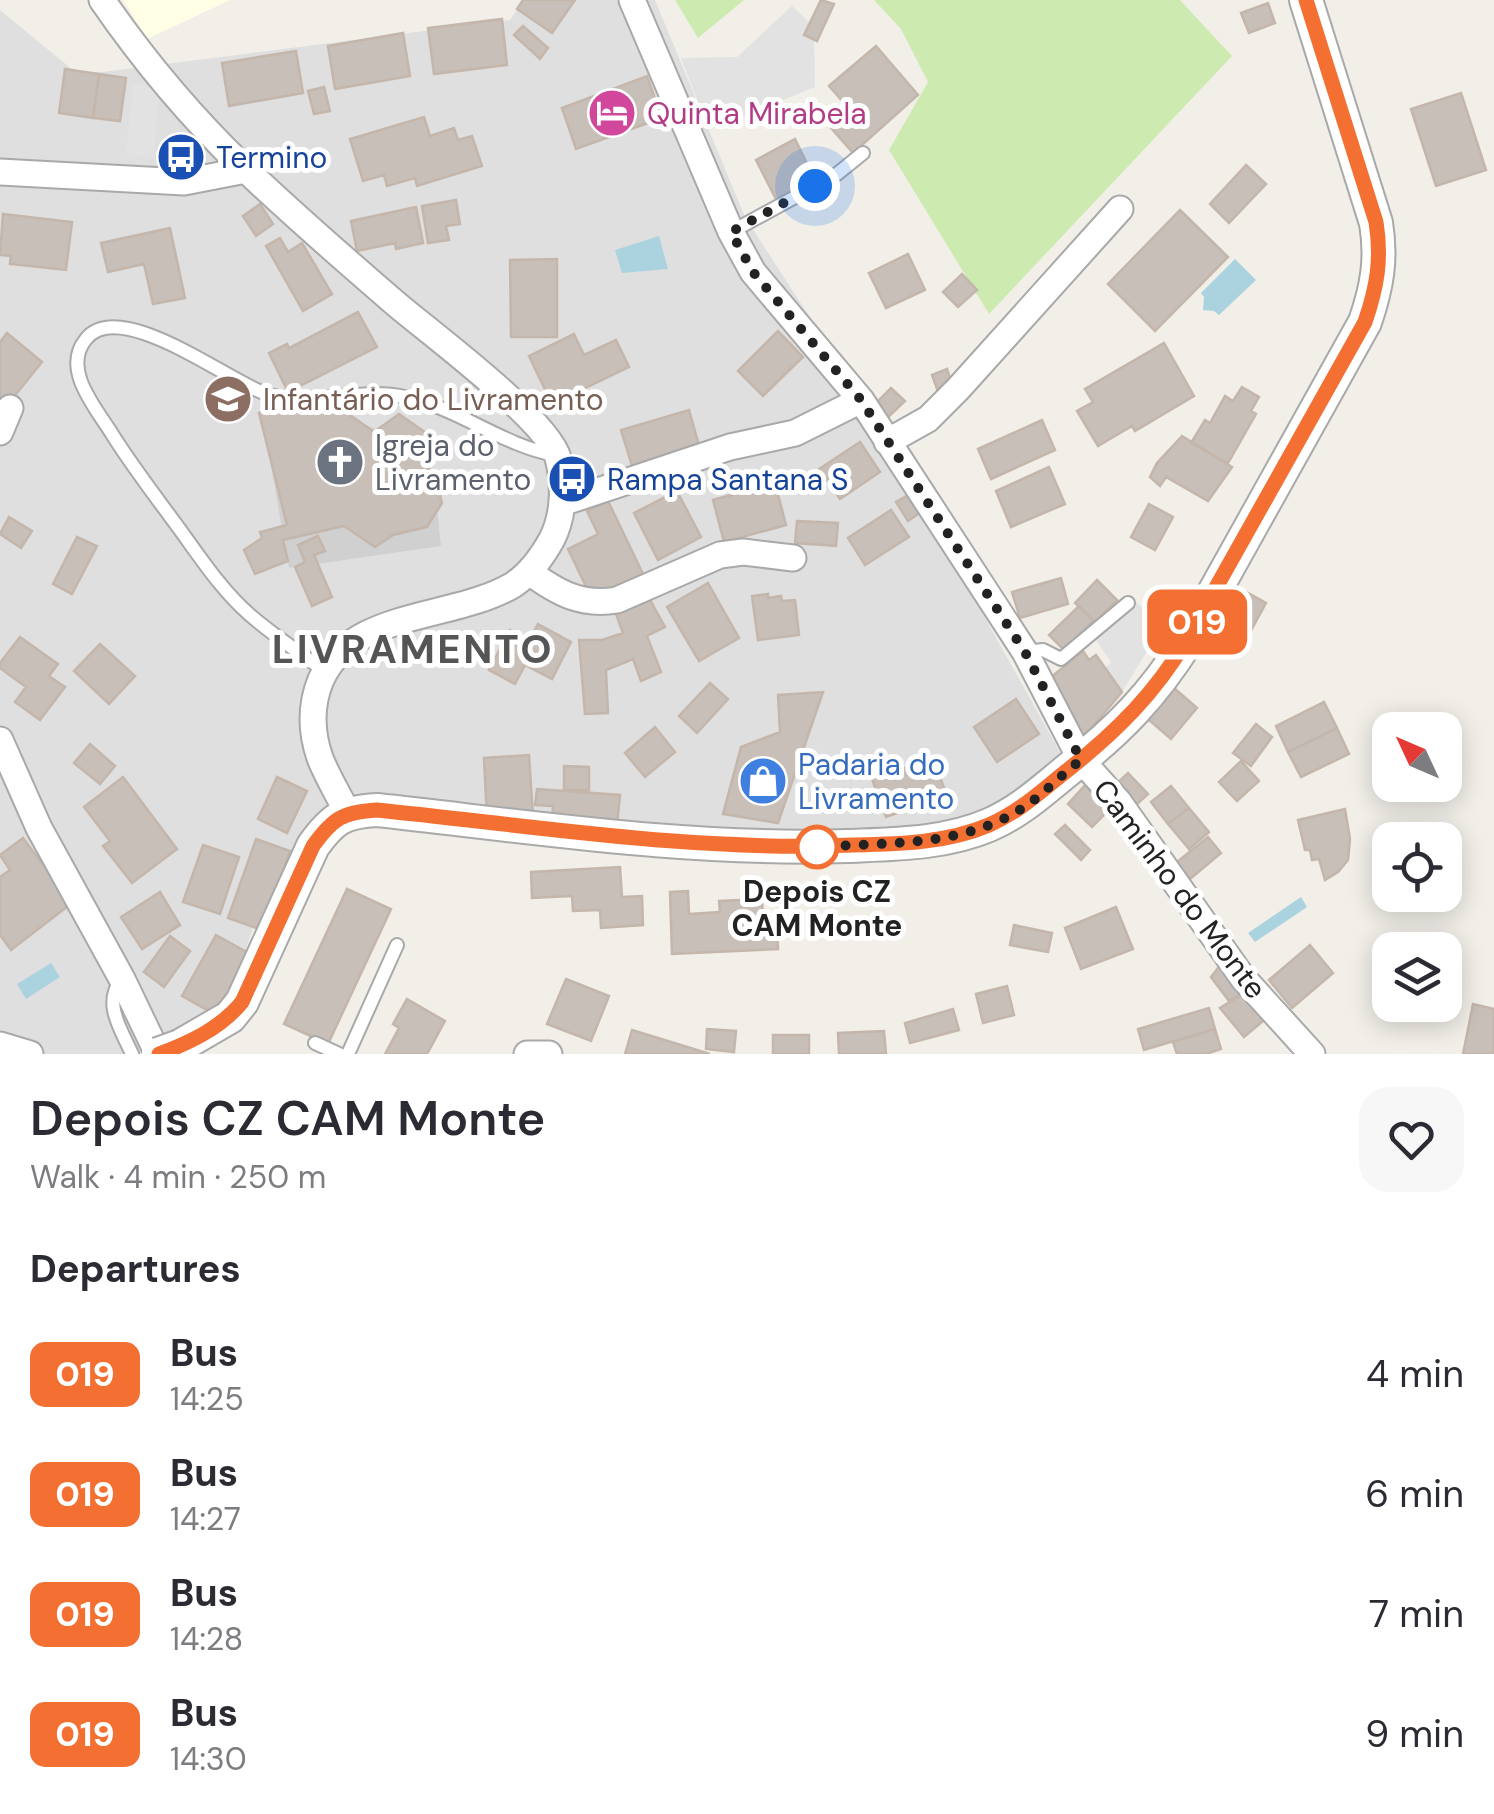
<!DOCTYPE html>
<html lang="en">
<head>
<meta charset="utf-8">
<style>
  :root { --surface:#fff; --page:#f7f7f7; --text:#2b2b33; --muted:#7c7c81 }
  body { margin:0; font-family:"DM Sans",sans-serif; background:var(--page); color:var(--text); height:100vh; display:flex; flex-direction:column; font-size:38px; white-space:nowrap }
  * { box-sizing:border-box; margin:0 }
  p { font-size:32px; color:var(--muted) }
  .icon { flex:none; width:55px; height:55px; fill:none; stroke:currentColor; stroke-width:2; stroke-linecap:round; stroke-linejoin:round }
  .map { position:relative; height:1054px; overflow:hidden }
  .panel { display:flex; flex-direction:column; background:var(--surface); flex:1 }
  .panel>* { flex:none }
  .badge { padding:0 20px; border-radius:15px; font-size:35px; line-height:65px }
  .needle { width:65px; rotate:314deg }
  .controls { position:absolute; left:1372px; top:712px; display:grid; gap:20px }
  .controls a { display:grid; place-items:center; width:90px; height:90px; border-radius:20px; background:var(--surface); box-shadow:0 5px 25px #0003; font-size:50px }
  .you { position:absolute; width:50px; height:50px; margin:-25px; border:8px solid #fff; border-radius:50%; background:#1a73e8; box-shadow:0 0 0 15px #1a73e833 }
  .map>.badge { position:absolute; translate:-50% -50%; box-shadow:0 0 0 5px #fff }
  h2 { padding:0 30px; font-size:38px; line-height:90px }
  .round { display:grid; place-items:center; flex:none; width:105px; height:105px; border-radius:30px; background:var(--page) }
  .overview { display:flex; align-items:center; justify-content:space-between; height:170px; padding:0 30px }
  h1 { font-size:48px; font-weight:600; line-height:75px }
  ul { padding:0; list-style:none }
  li { display:flex; align-items:center; gap:30px; height:120px; padding:0 30px }
  li div { flex:1 }
  li b { display:block; font-size:38px }
  li em { font-style:normal }
  li .badge { min-width:110px; font-weight:700; text-align:center }
  .map>svg:first-child { display:block }
  .residential { fill:#e0dfdf }
  .education { fill:#ffffe5 }
  .religious { fill:#d0d0d0 }
  .grass { fill:#cdebb0 }
  .parking { fill:#e2e2e2 }
  .water { fill:#aad3df }
  .building { fill:#c7bfb8; stroke:#c4b6ab; stroke-width:2.5 }
  .lines { fill:none; stroke-linecap:round; stroke-linejoin:round }
  .service-casing { stroke:#a9a9a9; stroke-width:16 }
  .minor-casing { stroke:#a9a9a9; stroke-width:29 }
  .tertiary-casing { stroke:#a9a9a9; stroke-width:36 }
  .service { stroke:#fff; stroke-width:12 }
  .minor { stroke:#fff; stroke-width:25 }
  .tertiary { stroke:#fff; stroke-width:32 }
  .tertiary-bridge-casing { stroke:#a9a9a9; stroke-width:36; stroke-linecap:butt }
  .tertiary-bridge { stroke:#fff; stroke-width:32 }
  .line-casing { stroke:#fff; stroke-width:22 }
  .line { stroke:#f37032; stroke-width:15 }
  .walk { stroke:#222; stroke-width:10; stroke-dasharray:0 18 }
  .stop-dot { fill:#fff; stroke:#f37032; stroke-width:5 }
  .labels { text-anchor:middle; dominant-baseline:central; stroke-width:10; stroke-linejoin:round; paint-order:stroke }
  .hotel-label { font-size:30px; fill:#b23c85; stroke:#fff; text-anchor:start }
  .transit-label { font-size:30px; fill:#164399; stroke:#fff; text-anchor:start }
  .education-label { font-size:30px; fill:#785e54; stroke:#fff; text-anchor:start }
  .worship-label { font-size:30px; fill:#5b616d; stroke:#fff; text-anchor:start }
  .shop-label { font-size:30px; fill:#366cbe; stroke:#fff; text-anchor:start }
  .street-label { font-size:30px; fill:#222; stroke:#fff }
  .stop-label { font-size:30px; font-weight:bold; fill:#222; stroke:#fff }
  .district-label { font-size:40px; font-weight:bold; letter-spacing:2.5px; fill:#555; stroke:#fff }
</style>
</head>
<body>
<div class="map">
<svg width="1494" height="1054" viewBox="0 0 1494 1054">
  <rect width="100%" height="100%" fill="#f2efe9"/>
  <!-- residential -->
  <path class="residential" d="M524,0H655L745,217L864,401L1061,754L979,817L854,852L409,826L322,827L264,892L236,981L174,1054H0V10L79,75L510,20Z"/>
  <!-- education -->
  <path class="education" d="M123,0H230L147,39Z"/>
  <!-- religious -->
  <path class="religious" d="M323,405L386,434L435,491L441,546L289,568L262,415Z"/>
  <!-- grass -->
  <path class="grass" d="M675,0H744L698,38Z
    M874,0H1180L1232,56L989,314L889,150L928,82L901,29Z"/>
  <!-- parking -->
  <path class="parking" d="M792,6L814,27L815,87L709,130L681,58L737,57Z
    M133,83L159,88L154,157L126,155Z
    M1132,598L1162,627L1122,692L1105,668L1111,662L1096,640Z"/>
  <!-- water -->
  <path class="water" d="M659,236L668,269L622,273L615,250Z
    M1235,259L1256,280L1219,315L1214,311L1203,310L1204,297L1201,293Z
    M1301,897L1307,907L1255,942L1248,933Z
    M51,963L60,977L26,999L17,984Z"/>
  <!-- building -->
  <path class="building" d="M523,0H575L552,33L517,9Z
    M821,0L834,4L817,41L804,35Z
    M1268,3L1275,23L1249,33L1241,13Z
    M502,19L507,65L434,74L428,28Z
    M523,26L548,48L540,59L514,35Z
    M403,33L410,76L335,89L328,46Z
    M876,46L918,95L853,153L831,128L851,111L829,86Z
    M296,51L303,93L229,106L222,63Z
    M65,69L99,74L93,118L59,113Z
    M99,74L126,78L120,121L93,118Z
    M647,76L662,118L576,149L562,108Z
    M324,87L330,111L314,114L308,91Z
    M1461,93L1486,170L1436,186L1411,109Z
    M424,117L430,136L454,128L458,140L472,136L482,166L417,186L415,178L387,186L384,175L363,181L350,139Z
    M795,139L816,182L777,201L756,160Z
    M1246,165L1266,184L1229,223L1210,204Z
    M456,200L460,224L446,226L449,240L428,243L422,206Z
    M260,204L273,224L256,236L243,216Z
    M416,207L423,243L396,249L395,243L357,251L351,221Z
    M1180,210L1228,257L1155,331L1108,284Z
    M3,214L72,222L66,270L10,264L11,256L0,255Z
    M170,228L185,298L153,304L144,264L108,272L101,243Z
    M280,238L288,252L302,243L332,294L303,311L266,246Z
    M908,254L925,290L886,308L869,273Z
    M557,259V337H511L510,260Z
    M962,274L977,290L958,307L943,292Z
    M358,312L377,347L288,392L269,353L287,344L289,348Z
    M778,331L803,357L763,396L738,371Z
    M7,333L42,362L0,414V342Z
    M574,334L584,355L616,340L629,367L552,404L529,356Z
    M1164,343L1194,396L1135,431L1132,426L1098,446L1077,411L1093,402L1085,389Z
    M947,369L952,384L937,389L932,375Z
    M1242,387L1259,397L1251,411L1256,414L1228,463L1191,443L1205,420L1210,423L1225,396L1233,401Z
    M891,388L905,401L885,420L872,407Z
    M323,396L374,432L399,414L435,439L422,458L436,479L442,503L427,527L393,535L375,547L344,526L283,540L288,561L255,574L244,550L262,538L260,532L287,525L259,413Z
    M689,410L700,449L633,469L621,430Z
    M1042,420L1055,450L991,479L978,449Z
    M1182,436L1232,467L1208,501L1166,477L1160,486L1150,477L1157,463Z
    M860,442L880,472L840,499L819,469Z
    M1049,467L1065,504L1011,527L996,491Z
    M775,483L786,525L724,542L713,500Z
    M677,491L701,537L658,560L634,513Z
    M910,494L921,512L908,521L896,502Z
    M608,501L643,574L593,601L568,549L598,534L587,511Z
    M1149,504L1173,517L1155,550L1131,537Z
    M891,510L909,537L865,565L848,538Z
    M9,517L32,531L21,548L0,534Z
    M797,521L838,523L836,546L795,543Z
    M318,536L325,551L314,555L332,597L312,606L295,567L305,562L298,545Z
    M77,537L97,546L72,594L53,584Z
    M1061,578L1068,604L1020,618L1012,592Z
    M1097,580L1117,600L1095,622L1075,603Z
    M708,583L739,638L699,661L667,607Z
    M1241,589L1266,603L1248,636L1222,622Z
    M768,594V598L781,596L782,601L795,600L799,635L758,640L752,596Z
    M649,598L665,627L647,636L661,672L641,681L633,659L606,670L608,713L585,714L579,640H602L623,633L616,614Z
    M1079,606L1093,621L1064,650L1049,635Z
    M538,624L571,642L552,679L525,665L515,684L489,670L510,630L529,641Z
    M20,637L58,664L49,676L65,687L40,720L15,702L26,687L0,668V663Z
    M100,644L135,676L109,704L74,671Z
    M1083,651L1089,660L1096,655L1122,692L1084,737L1050,678Z
    M710,683L728,699L697,733L679,716Z
    M1174,688L1197,708L1171,739L1148,719Z
    M823,692L778,823L723,814L741,747L780,732L778,695Z
    M1016,699L1039,734L997,762L974,727Z
    M1324,702L1337,728L1288,752L1276,726Z
    M1256,724L1272,737L1251,766L1233,753Z
    M655,727L675,752L645,777L625,753Z
    M1337,728L1349,754L1301,777L1288,752Z
    M90,744L115,766L100,784L74,763Z
    M529,755L533,817L487,820L484,758Z
    M933,758L947,796L886,817L872,779Z
    M1241,761L1259,781L1237,801L1219,782Z
    M564,766L589,767V790H564Z
    M1128,773L1148,794L1133,808L1113,787Z
    M123,777L177,849L132,883L103,846L110,841L84,807Z
    M277,777L307,791L287,833L258,819Z
    M1087,783L1112,807L1092,827L1068,804Z
    M1171,786L1189,808L1168,824L1151,802Z
    M537,789L620,795L617,825L552,820L553,806L535,805Z
    M1189,808L1209,832L1189,849L1168,824Z
    M1345,809L1350,839L1348,860L1338,872L1325,880L1319,859L1312,860L1310,850H1305L1298,820Z
    M1065,825L1090,850L1081,860L1055,834Z
    M1208,837L1221,853L1190,879L1176,863Z
    M23,838L72,903L11,950L0,935V877L10,870L0,855Z
    M256,839L290,851L262,930L228,918Z
    M203,845L239,857L220,914L183,902Z
    M620,867L622,897L642,896L643,925L601,928L600,910L573,911L572,896L532,898L531,872Z
    M347,889L391,909L328,1044L284,1024Z
    M688,891L689,914L720,912L719,901L762,899L763,921L777,920L778,949L672,954L670,892Z
    M160,892L180,925L142,949L121,917Z
    M1116,907L1133,949L1081,969L1065,928Z
    M1014,925L1052,933L1048,952L1010,945Z
    M216,935L252,955L218,1016L182,996Z
    M170,936L190,951L164,987L144,972Z
    M1310,945L1333,973L1292,1008L1269,980Z
    M1225,959L1250,989L1229,1001L1211,977Z
    M566,979L609,996L591,1041L547,1024Z
    M1007,986L1014,1015L983,1023L976,994Z
    M1250,989L1269,1016L1244,1037L1220,1008Z
    M407,999L445,1021L427,1054H385L399,1028L393,1024Z
    M1473,1004L1494,1009V1054H1463Z
    M1209,1008L1215,1029L1144,1050L1138,1029Z
    M953,1009L959,1030L910,1043L905,1023Z
    M707,1029L736,1031L734,1052L706,1049Z
    M1215,1029L1221,1049L1206,1054H1177L1173,1042Z
    M632,1030L710,1054H625Z
    M884,1031L886,1054H839L838,1033Z
    M773,1035H809V1054H773Z"/>
  <g class="lines">
    <!-- service casing -->
    <g class="service-casing">
      <path id="service" d="M731,232L837,174L863,153
        M1025,652L1043,650L1061,659L1128,603
        M323,670C299,652 273,635 250,615C222,591 200,557 178,527C156,497 132,466 112,434C96,408 61,369 86,339C119,297 227,380 264,393C304,408 356,388 400,396C457,406 500,445 555,455
        M122,979C102,1003 121,1029 132,1054
        M315,1043L339,1054
        M348,1054L397,945"/>
    </g>
    <!-- minor casing -->
    <g class="minor-casing">
      <path id="minor" d="M102,0C144,61 189,115 243,167C292,214 344,259 395,303C430,333 548,420 558,458C565,485 564,515 552,539C542,557 530,574 513,585C449,623 333,608 315,699C311,719 313,738 320,758C327,776 338,794 347,812
        M632,0L731,232L753,272L861,400L1025,652L1081,760L1118,801L1243,978L1312,1054
        M0,172L184,182L246,170
        M0,432L10,408
        M887,442L928,419L958,389L1120,209
        M562,503L730,447L795,433L861,400
        M529,572C558,593 581,606 617,600L720,555L743,552L793,558
        M0,740L39,828L122,979L158,1054
        M0,1045L30,1054
        M527,1054H549"/>
    </g>
    <!-- tertiary casing -->
    <g class="tertiary-casing">
      <path id="tertiary" d="M180,1046L230,1017L242,1002L313,846C333,818 343,812 377,810C533,827 690,851 847,846C894,844 945,844 989,825C1021,811 1043,790 1069,769C1119,730 1153,695 1187,641L1365,322C1377,287 1382,259 1376,223L1306,0"/>
    </g>
    <!-- service -->
    <use href="#service" class="service"/>
    <!-- minor -->
    <use href="#minor" class="minor"/>
    <!-- tertiary -->
    <use href="#tertiary" class="tertiary"/>
    <!-- tertiary-bridge casing -->
    <g class="tertiary-bridge-casing">
      <path id="tertiary-bridge" d="M158,1054L180,1046"/>
    </g>
    <!-- tertiary-bridge -->
    <use href="#tertiary-bridge" class="tertiary-bridge"/>
  </g>
  <g class="lines">
    <!-- line casing -->
    <g class="line-casing">
      <path id="line" d="M159,1054C189,1043 221,1028 242,1002L313,846C333,818 343,812 377,810C535,826 695,852 854,845C899,844 947,843 989,825C1021,811 1042,790 1069,769C1117,731 1155,693 1186,641L1365,322C1377,287 1382,259 1376,222L1306,0"/>
    </g>
    <!-- line -->
    <use href="#line" class="line"/>
    <!-- walk -->
    <path class="walk" d="M815,186L731,232L753,272L861,400L1025,652L1081,760C1062,774 1046,792 1027,805C966,848 888,842 817,847"/>
  </g>
  <!-- icons -->
  <defs>
    <g id="hotel-disc" transform="scale(2.5)"><circle r="9.5" fill="#d1479c" stroke="#fff"/><path d="M-6-4.5h1.5V1H6V5H4.5V3h-9V5H-6ZM-4 0a1.8 1.8 0 1 1 3.6 0ZM.5 0V-2.5h3Q6-2.5 6 0Z" fill="#fff"/></g>
    <g id="bus-disc" transform="scale(2.5)"><circle r="9.5" fill="#1a4fb4" stroke="#fff"/><path d="M-5-6H5V4H4V6H2V4H-2V6H-4V4H-5ZM-3.5-4V0h7V-4ZM-3.5 1.2v1.5H-2V1.2ZM2 1.2v1.5H3.5V1.2Z" fill="#fff"/></g>
    <g id="school-disc" transform="scale(2.5)"><circle r="9.5" fill="#8d6e63" stroke="#fff"/><path d="M0-5L7-2L0 1L-7-2ZM-4 1L0 2.5L4 1V4Q0 6-4 4Z" fill="#fff"/></g>
    <g id="church-disc" transform="scale(2.5)"><circle r="9.5" fill="#6b7280" stroke="#fff"/><path d="M-1.2-6h2.4v3.5h3.3v2.4h-3.3V6h-2.4V-.1h-3.3v-2.4h3.3Z" fill="#fff"/></g>
    <g id="shop-disc" transform="scale(2.5)"><circle r="9.5" fill="#3f7fe0" stroke="#fff"/><path d="M-5-2.5h2.3a2.7 3.5 0 0 1 5.4 0H5L5.5 6h-11ZM-1.5-2.5h3a1.5 2.3 0 0 0-3 0Z" fill="#fff"/></g>
  </defs>
  <g fill-rule="evenodd">
    <use href="#hotel-disc" x="612" y="113"/>
    <use href="#bus-disc" x="181" y="157"/>
    <use href="#school-disc" x="228" y="399"/>
    <use href="#church-disc" x="340" y="462"/>
    <use href="#bus-disc" x="572" y="479"/>
    <use href="#shop-disc" x="763" y="781"/>
  </g>
  <!-- markers -->
  <circle class="stop-dot" cx="817" cy="847" r="20"/>
  <g class="labels">
    <!-- hotel labels -->
    <g class="hotel-label">
      <text x="647" y="113">Quinta Mirabela</text>
    </g>
    <!-- transit labels -->
    <g class="transit-label">
      <text x="216" y="157">Termino</text>
      <text x="607" y="479">Rampa Santana S</text>
    </g>
    <!-- education labels -->
    <g class="education-label">
      <text x="263" y="399">Infantário do Livramento</text>
    </g>
    <!-- worship labels -->
    <g class="worship-label">
      <text x="375" y="445">Igreja do<tspan x="375" dy="34">Livramento</tspan></text>
    </g>
    <!-- shop labels -->
    <g class="shop-label">
      <text x="798" y="764">Padaria do<tspan x="798" dy="34">Livramento</tspan></text>
    </g>
    <!-- street labels -->
    <g class="street-label">
      <text transform="translate(1180 889) rotate(53)">Caminho do Monte</text>
    </g>
    <!-- stop labels -->
    <g class="stop-label">
      <text x="817" y="891">Depois CZ<tspan x="817" dy="34">CAM Monte</tspan></text>
    </g>
    <!-- district labels -->
    <g class="district-label">
      <text x="413" y="649">LIVRAMENTO</text>
    </g>
  </g>
</svg>
<div class="controls">
<a><svg class="needle" viewBox="-14 -14 28 28"><path d="M0-13l5 13h-10z" fill="#e53935"/><path d="M0 13l5-13h-10z" fill="#7c7c81"/></svg></a>
<a><svg class="icon" aria-label="locate" viewBox="0 0 24 24"><circle cx="12" cy="12" r="6"/><path d="M12 2v4M12 18v4M2 12h4M18 12h4"/></svg></a>
<a><svg class="icon" aria-label="layers" viewBox="0 0 24 24"><path d="M12 4l9 5-9 5-9-5zM3 14l9 5 9-5"/></svg></a>
</div>
<div class="you" style="left:815px;top:186px"></div>
<b class="badge" style="left:1197px;top:622px;background:#f37032;color:#fff">019</b>
</div>
<section class="panel">
<div class="overview"><div><h1>Depois CZ CAM Monte</h1><p>Walk · 4 min · 250 m</p></div><a class="round"><svg class="icon" aria-label="heart" viewBox="0 0 24 24"><path d="M12 20l-8-8c-3-5 5-10 8-4 3-6 11-1 8 4z"/></svg></a></div>
<h2>Departures</h2>
<ul>
<li><span class="badge" style="background:#f37032;color:#fff">019</span><div><b>Bus</b><p>14:25</p></div><em>4 min</em></li>
<li><span class="badge" style="background:#f37032;color:#fff">019</span><div><b>Bus</b><p>14:27</p></div><em>6 min</em></li>
<li><span class="badge" style="background:#f37032;color:#fff">019</span><div><b>Bus</b><p>14:28</p></div><em>7 min</em></li>
<li><span class="badge" style="background:#f37032;color:#fff">019</span><div><b>Bus</b><p>14:30</p></div><em>9 min</em></li>
</ul>
</section>
</body>
</html>
